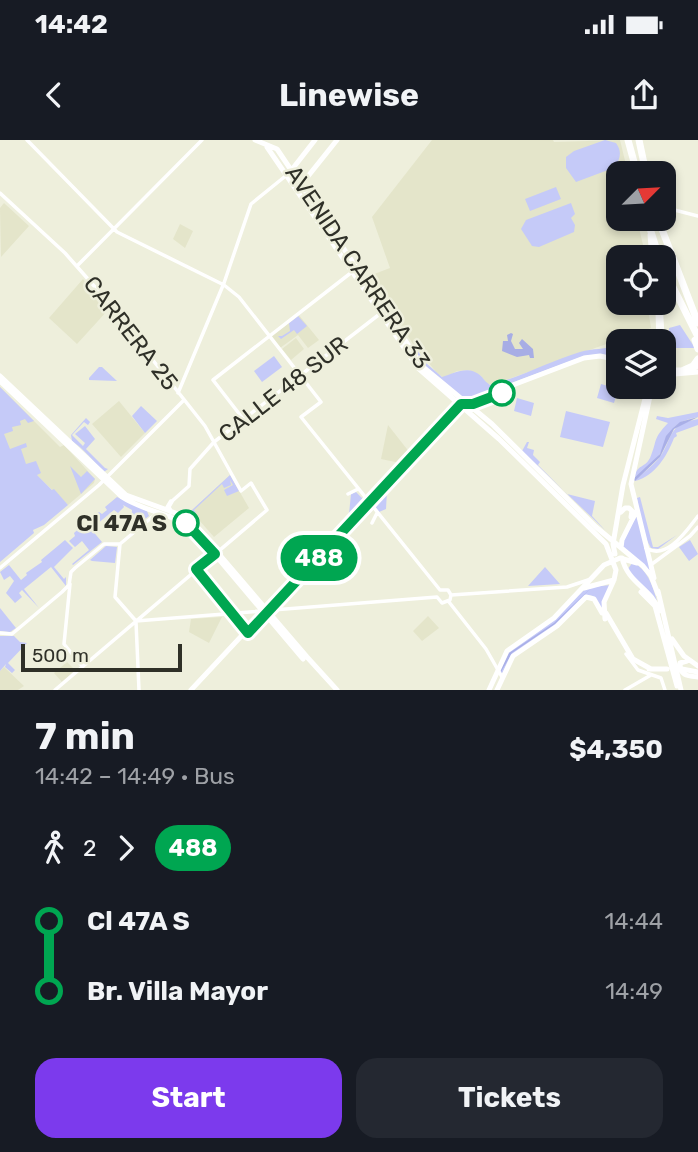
<!DOCTYPE html>
<html lang="en">
<head>
<meta charset="utf-8">
<style>
  :root { --surface:#171b24; --page:#242831; --text:#f1f3f6; --muted:#9ea1a6; --accent:#7c3aed }
  body { margin:0; font-family:Rubik,sans-serif; background:var(--page); color:var(--text); height:100vh; display:flex; flex-direction:column; font-size:26px; white-space:nowrap }
  * { box-sizing:border-box; margin:0 }
  p { font-size:23px; color:var(--muted) }
  .icon { flex:none; width:38px; height:38px; fill:none; stroke:currentColor; stroke-width:2; stroke-linecap:round; stroke-linejoin:round }
  .map { position:relative; height:550px; overflow:hidden }
  .panel { display:flex; flex-direction:column; background:var(--surface); flex:1 }
  .panel>* { flex:none }
  .badge { padding:0 14px; border-radius:23px; font-size:24px; line-height:46px }
  .needle { width:46px; rotate:66deg }
  .buttons { position:absolute; left:606px; top:21px; display:grid; gap:14px }
  .buttons a { display:grid; place-items:center; width:70px; height:70px; border-radius:14px; background:var(--surface); box-shadow:0 4px 10px #0003; font-size:35px }
  .scale { position:absolute; left:21px; bottom:18px; width:161px; box-sizing:border-box; padding-left:7px; border:4px solid #2f3028; border-top:0; font-size:19px; line-height:24px; white-space:nowrap; color:#2f3028; -webkit-text-stroke:5px #eeefdc; paint-order:stroke }
  .map>.badge { position:absolute; translate:-50% -50%; box-shadow:0 0 0 4px #fff }
  .legs { display:flex; align-items:center; gap:10px; height:77px; padding:0 35px; font-size:23px }
  .legs p { margin-inline-start:auto }
  .summary { display:flex; align-items:center; justify-content:space-between; height:119px; padding:0 35px }
  h1 { font-size:38px; font-weight:700; line-height:52px }
  .button { display:flex; gap:14px; margin-top:auto; padding:14px 35px }
  .button a { flex:1; height:80px; border-radius:21px; background:var(--accent); color:#fff; font-size:28px; font-weight:700; line-height:80px; text-align:center }
  .button a+a { background:var(--page); color:var(--text) }
  ul { padding:0 35px; list-style:none }
  li { display:flex; align-items:center; gap:24px; height:70px; font-size:26px }
  li i { display:grid; place-items:center; width:10px; height:100%; margin:0 9px; background:currentColor }
  li i::after { content:''; width:18px; height:18px; margin:-9px; border:5px solid; border-radius:50%; background:var(--surface) }
  li p { margin-inline-start:auto }
  li:first-child i { background:linear-gradient(#0000 50%,currentColor 0) }
  li:last-child i { background:linear-gradient(currentColor 50%,#0000 0) }
  .status { display:flex; justify-content:space-between; align-items:center; height:49px; padding:0 35px; background:var(--surface); direction:ltr }
  .status svg { height:19px; fill:currentColor }
  header { display:flex; justify-content:space-between; align-items:center; height:91px; padding:0 35px; background:var(--surface); font-size:32px; font-weight:700 }
  .map>svg:first-child { display:block }
  .built { fill:#e4e5ca }
  .green { fill:#c5caf8 }
  .forest { fill:#a7ade5 }
  .water { fill:#a9afe7 }
  .lines { fill:none; stroke-linecap:round; stroke-linejoin:round }
  .minor { stroke:#fff; stroke-width:3.5 }
  .major { stroke:#fff; stroke-width:5 }
  .highway { stroke:#fff; stroke-width:7 }
  .line-1-casing { stroke:#fff; stroke-width:16 }
  .line-1 { stroke:#00a651; stroke-width:10 }
  .stop-1-dot { fill:#fff; stroke:#00a651; stroke-width:3.5 }
  .labels { text-anchor:middle; dominant-baseline:central; stroke-width:5; stroke-linejoin:round; paint-order:stroke }
  .street-label { font-size:23px; fill:#2f3028; stroke:#eeefdc }
  .stop-label { font-size:23px; font-weight:bold; fill:#2f3028; stroke:#eeefdc; text-anchor:end }
</style>
</head>
<body>
<div class="status"><b>14:42</b><svg viewBox="0 0 49 12"><path d="M0 12V9h3v3zM5 12V6h3v6zM10 12V3h3v9zM15 12V0h3v12zM26 1h20v11H26zM47 4h2v5h-2z"/></svg></div>
<header><svg class="icon" aria-label="back" viewBox="0 0 24 24"><path d="M15 5l-7 7 7 7"/></svg>Linewise<svg class="icon" aria-label="share" viewBox="0 0 24 24"><path d="M12 15V3M7 8l5-5 5 5M5 13v7h14v-7"/></svg></header>
<div class="map">
<svg width="698" height="550" viewBox="0 0 698 550">
  <rect width="100%" height="100%" fill="#eeefdc"/>
  <!-- built -->
  <path class="built" d="M432,0H553L554,2L620,0L628,33H618V79H633L637,89L639,88L643,105L640,107L643,117H618V163H647L651,188L492,245L487,244L481,236L469,230L457,231L444,238L437,233L413,204L369,136L390,128L372,77Z
    M4,63L29,86L1,117L0,68Z
    M180,84L193,91L185,108L173,99Z
    M83,139L108,170L77,204L49,178Z
    M298,174L319,200L308,208L298,195L280,208L271,196Z
    M296,198L304,209L291,220L282,209Z
    M0,247L60,307L64,305L95,339L94,343L68,365L0,300Z
    M119,261L145,293L121,317L92,284Z
    M388,285L410,313L400,323L381,319Z
    M230,335L249,368L214,397L191,371Z
    M428,476L439,488L422,501L413,491Z
    M222,477L209,503L189,492L191,479Z
    M67,522L75,530L62,542L54,533Z
    M4,527L24,546L18,550H0V531Z"/>
  <!-- green -->
  <path class="green" d="M605,0L616,3C623,13 619,18 616,27L576,42L566,28V17L574,11Z
    M556,47L561,59L530,71L525,59Z
    M571,63L575,74L571,78L575,85L574,92L539,107L532,106L521,89L526,80Z
    M298,176L307,186L297,194L294,190L281,199L278,196H282L290,191L289,183Z
    M680,185L695,208H668L669,188Z
    M413,204L426,223L442,237C455,233 469,224 482,237C484,240 487,243 490,245C521,237 550,221 580,212C593,208 605,210 618,205L613,210L618,212V217L600,214L584,216L466,260C445,244 422,230 413,204Z
    M274,216L282,227L262,242L254,231Z
    M99,227H102L117,241L89,240V238Z
    M601,244L618,249L614,263L597,258Z
    M0,247L34,281L28,283L25,279L20,281L21,285L12,287L13,291L4,294L10,309L26,303L27,307L21,309L26,324L36,321L41,333L37,335L52,350L54,349L68,365L44,385L33,390L34,393L0,422Z
    M517,258L534,263L531,276L514,271Z
    M141,266L157,281L145,293L132,276Z
    M566,271L610,282L603,307L560,297Z
    M698,272V277C664,284 675,294 659,315C652,324 642,331 633,339C638,323 644,329 650,318C658,299 652,300 668,283L656,279L657,276L668,278Z
    M86,278L90,282L88,285L84,282L72,295L83,306L85,303L75,294L85,286L95,299L86,309L105,328L108,329L116,323L104,332C92,320 84,309 72,301L71,295Z
    M698,279V285L676,293L677,296L674,298C667,316 655,336 635,341C642,333 653,326 660,317C674,296 667,285 698,279Z
    M527,302H529L527,308L534,310L533,315L540,322L538,325L567,354L595,361L592,376L605,390L522,311Z
    M70,326L81,337L87,331L95,339L81,354Z
    M230,335L239,351L227,356L224,350L233,345L230,340L231,345L224,348L222,344L194,370L196,373L193,374L191,371Z
    M384,350L387,351L386,369L379,372L372,363Z
    M356,352L365,361L351,375L349,374L351,354Z
    M117,357L147,371L149,376L136,386L131,383L132,370L123,365L124,367L118,373L114,370L91,389L102,402L73,425L72,424L89,410L82,401L75,407L69,401L75,396L74,393L83,385L86,388L91,383L89,380L99,372L102,374L107,370L105,367Z
    M640,357L653,407H658L677,395L658,409L651,408C643,395 639,374 637,358Z
    M637,376L652,433L622,406L626,394Z
    M65,400L73,408L54,427L64,439L66,437V446L51,427L24,449L39,468L22,450L19,453L22,457L15,463L6,453L14,441L10,436L4,440L0,432L9,425L21,440L27,435L26,433L42,422L41,420Z
    M690,400L698,414L689,421L679,407Z
    M106,406L117,407L115,423L92,421L90,420Z
    M633,422C648,431 652,444 657,461L627,430Z
    M545,427L560,444L528,446Z
    M611,445L602,470L593,456L587,455L559,483L510,518L502,534L499,529L505,514L542,489L583,451L590,447Z
    M0,468L16,488L10,492L0,491Z
    M0,496H14L20,502L27,503L8,523L15,530L12,533L5,527L6,524L0,531Z"/>
  <!-- forest -->
  <path class="forest" d="M511,193L513,194L511,201L515,209H523L519,203L522,199L533,209L534,218H530L529,215L517,217L502,211L503,201H508L507,195Z"/>
  <!-- water -->
  <path class="water" d="M698,277L674,289L660,317L635,341L633,339L660,314L666,296L673,288L680,282Z
    M592,447L555,484L512,513L501,532L500,530L509,513L554,483Z"/>
  <g class="lines">
    <!-- minor -->
    <path class="minor" d="M27,0L117,92L224,145L239,157L321,262L301,277L440,450
      M0,53L65,113L95,147L205,286L241,351L251,343L267,370L55,550
      M663,67L698,76
      M77,126L202,0
      M178,253L224,143L251,64L288,34
      M244,280L213,240L352,132
      M348,354L358,349
      M171,362L189,346L190,329L214,302L381,173
      M372,383L377,373
      M120,404L115,457L136,481
      M646,408C667,421 687,390 698,376
      M652,424L690,396L698,387
      M0,428L99,345L184,260
      M70,444L64,504L82,526
      M451,455L567,447L588,440
      M437,457L442,463L450,460L451,455L448,450H440
      M449,462L486,509L502,537
      M136,481L437,457
      M136,482L139,550
      M0,493L12,494L62,452L69,445L71,432L75,428L104,404H120L157,373
      M626,514L638,530L661,538L665,550
      M625,550L651,535"/>
    <!-- major -->
    <path class="major" d="M255,0L277,9L423,227L492,284L596,387L643,426L651,436L658,454
      M267,7L418,228L499,299L606,404L616,430L614,440L604,462L605,479
      M290,32L315,0
      M301,45L337,0
      M650,95L652,117
      M660,163L663,210
      M658,173L659,201
      M663,230H689L698,226
      M663,235L698,232
      M0,236L126,355L178,374L194,385L307,517L337,550
      M0,241L122,357C145,372 173,373 195,391L303,519
      M652,247L631,344L654,438
      M171,362L168,367L171,372
      M621,372L625,368H629L632,371L631,377
      M621,408L622,400L636,372
      M615,414L613,404L623,345L648,247
      M622,418C628,444 652,448 659,471
      M584,448L614,440
      M658,451L681,550
      M641,452L655,466L677,546
      M606,473L633,519L651,529
      M672,499L684,516L698,526
      M687,521L680,523C680,536 687,536 698,537
      M649,529H667
      M682,529L698,532
      M191,550L459,263L471,261L584,218L600,216L618,220
      M489,550L507,511L554,478L604,425L620,418L637,423
      M497,550L513,516L557,486L586,457L594,459L602,473"/>
    <!-- highway -->
    <path class="highway" d="M628,0L637,33
      M639,0L646,33
      M647,79L659,117
      M658,79L698,183
      M663,127L698,197
      M695,200L698,209
      M684,230L693,226L698,219"/>
  </g>
  <g class="lines">
    <!-- line-1 casing -->
    <g class="line-1-casing">
      <path id="line-1" d="M186,383L215,414L196,429L248,493L461,264H473L502,253"/>
    </g>
    <!-- line-1 -->
    <use href="#line-1" class="line-1"/>
  </g>
  <!-- markers -->
  <g class="stop-1-dot">
    <circle cx="502" cy="253" r="12"/>
    <circle cx="186" cy="383" r="12"/>
  </g>
  <g class="labels">
    <!-- street labels -->
    <g class="street-label">
      <text transform="translate(358 127) rotate(56)">AVENIDA CARRERA 33</text>
      <text transform="translate(131 193) rotate(52)">CARRERA 25</text>
      <text transform="translate(283 249) rotate(-38)">CALLE 48 SUR</text>
    </g>
    <!-- stop labels -->
    <g class="stop-label">
      <text x="167" y="383">Cl 47A S</text>
    </g>
  </g>
</svg>
<div class="buttons">
<a><svg class="needle" viewBox="-14 -14 28 28"><path d="M0-13l5 13h-10z" fill="#e53935"/><path d="M0 13l5-13h-10z" fill="#9ea1a6"/></svg></a>
<a><svg class="icon" aria-label="locate" viewBox="0 0 24 24"><circle cx="12" cy="12" r="6"/><path d="M12 2v4M12 18v4M2 12h4M18 12h4"/></svg></a>
<a><svg class="icon" aria-label="layers" viewBox="0 0 24 24"><path d="M12 4l9 5-9 5-9-5zM3 14l9 5 9-5"/></svg></a>
</div>
<div class="scale">500 m</div>
<b class="badge" style="left:319px;top:418px;background:#00a651;color:#fff">488</b>
</div>
<section class="panel">
<div class="summary"><div><h1>7 min</h1><p>14:42 – 14:49 · Bus</p></div><b>$4,350</b></div>
<div class="legs"><svg class="icon" aria-label="walk" viewBox="0 0 24 24"><circle cx="13" cy="4" r="2"/><path d="M13 8l-2 6 4 7M11 14l-3 7M7 12l3-4h3l4 4"/></svg>2<svg class="icon" aria-label="forward" viewBox="0 0 24 24"><path d="M9 5l7 7-7 7"/></svg><b class="badge" style="background:#00a651;color:#fff">488</b></div>
<ul>
<li><i style="color:#00a651"></i><b>Cl 47A S</b><p>14:44</p></li>
<li><i style="color:#00a651"></i><b>Br. Villa Mayor</b><p>14:49</p></li>
</ul>
<div class="button"><a>Start</a><a>Tickets</a></div>
</section>
</body>
</html>
